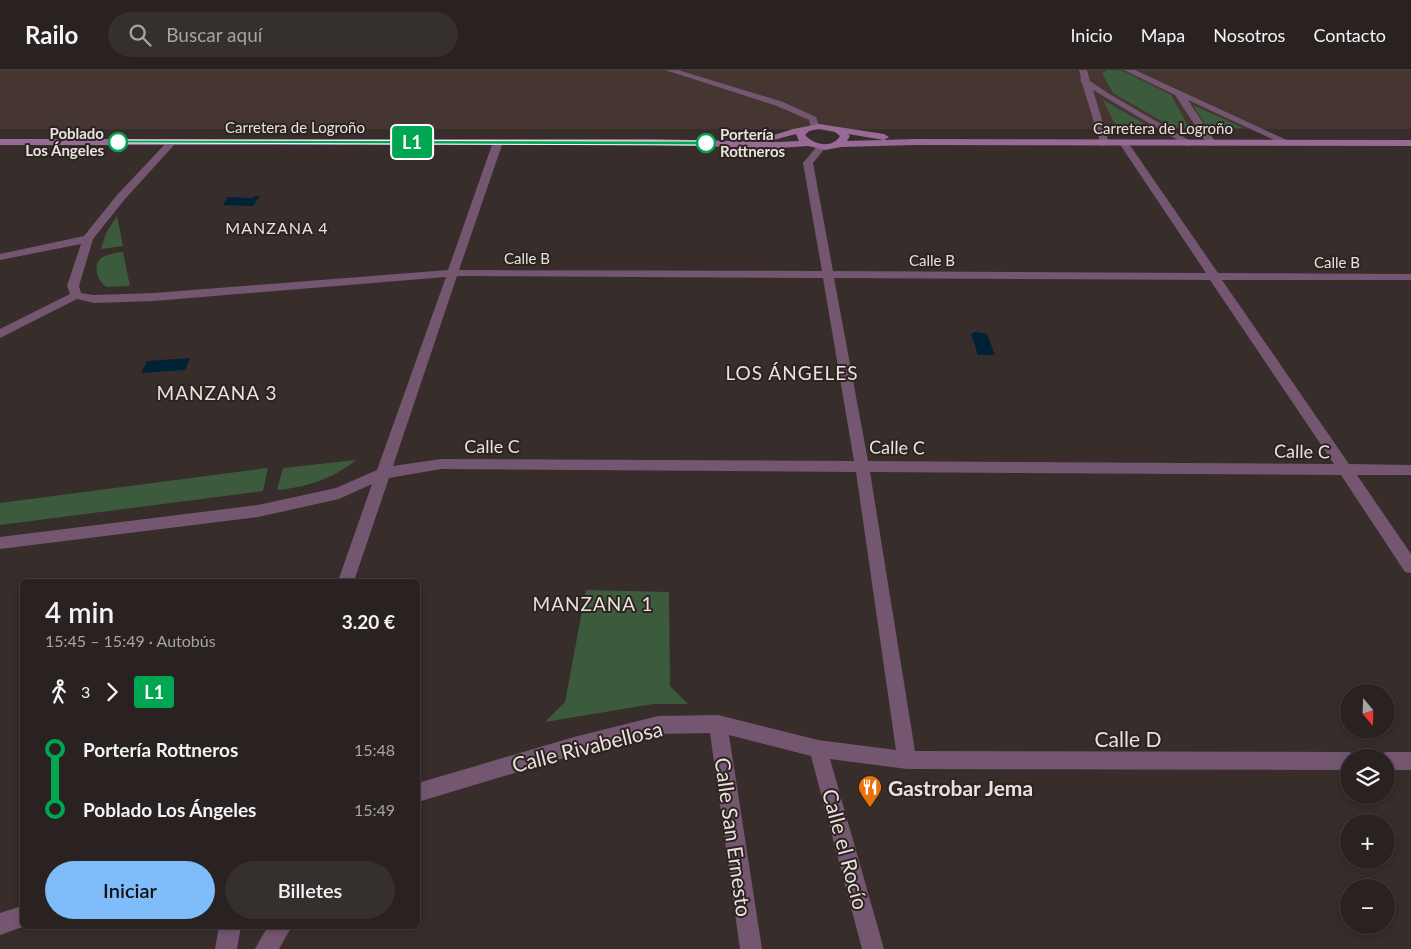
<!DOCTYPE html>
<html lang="es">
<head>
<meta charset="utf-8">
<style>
  :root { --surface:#292220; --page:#352f2d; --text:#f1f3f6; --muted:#a5a4a5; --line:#453f3e; --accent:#7ebdf9 }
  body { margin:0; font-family:Lato,sans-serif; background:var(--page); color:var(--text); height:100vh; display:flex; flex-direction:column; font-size:19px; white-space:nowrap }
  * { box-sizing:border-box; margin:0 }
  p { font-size:16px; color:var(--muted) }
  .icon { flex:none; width:28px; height:28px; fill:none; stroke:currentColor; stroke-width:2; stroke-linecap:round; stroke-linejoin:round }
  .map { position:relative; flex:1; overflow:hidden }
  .sheet { position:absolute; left:20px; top:509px; width:400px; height:350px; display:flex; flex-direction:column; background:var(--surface); border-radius:8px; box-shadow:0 2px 8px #0003,0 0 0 1px var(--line) }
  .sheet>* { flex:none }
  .badge { padding:0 10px; border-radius:4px; font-size:18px; line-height:32px }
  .needle { width:32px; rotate:161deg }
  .buttons { position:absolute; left:1340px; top:614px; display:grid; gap:10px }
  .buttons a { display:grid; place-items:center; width:55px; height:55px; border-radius:50%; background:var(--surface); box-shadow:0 2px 8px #0003,0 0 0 1px var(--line); font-size:25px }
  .map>.badge { position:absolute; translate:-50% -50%; box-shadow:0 0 0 2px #fff }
  .legs { display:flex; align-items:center; gap:8px; height:55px; padding:0 25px; font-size:16px }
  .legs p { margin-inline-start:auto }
  .summary { display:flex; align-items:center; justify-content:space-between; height:85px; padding:0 25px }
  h1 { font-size:28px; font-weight:600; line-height:38px }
  .action { display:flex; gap:10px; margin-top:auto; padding:10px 25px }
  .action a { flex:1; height:58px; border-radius:30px; background:var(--accent); color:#111; font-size:20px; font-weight:600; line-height:58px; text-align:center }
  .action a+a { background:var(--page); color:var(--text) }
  ul { padding:0 25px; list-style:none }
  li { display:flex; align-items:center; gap:18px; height:60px; font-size:19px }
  li i { display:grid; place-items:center; width:8px; height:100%; margin:0 6px; background:currentColor }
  li i::after { content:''; width:12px; height:12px; margin:-6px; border:4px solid; border-radius:50%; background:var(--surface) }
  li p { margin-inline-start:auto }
  li:first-child i { background:linear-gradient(#0000 50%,currentColor 0) }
  li:last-child i { background:linear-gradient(currentColor 50%,#0000 0) }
  header { display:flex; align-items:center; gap:30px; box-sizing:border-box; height:70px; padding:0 25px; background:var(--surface); border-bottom:1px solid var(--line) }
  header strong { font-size:24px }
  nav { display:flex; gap:28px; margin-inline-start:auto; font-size:18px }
  .search { width:350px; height:45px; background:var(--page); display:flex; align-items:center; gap:12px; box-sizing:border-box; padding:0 18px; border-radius:28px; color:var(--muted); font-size:19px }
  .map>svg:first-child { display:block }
  .built { fill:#453631 }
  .green { fill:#3c5b3c }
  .water { fill:#002236 }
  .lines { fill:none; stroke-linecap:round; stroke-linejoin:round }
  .lane { fill:#745671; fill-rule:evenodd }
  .street { fill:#745671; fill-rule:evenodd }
  .secondary { fill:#9a6a96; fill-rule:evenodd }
  .line-1 { fill:#00a651; stroke:#fff }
  .stop-1-dot { fill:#fff; stroke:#00a651; stroke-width:2.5 }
  .labels { text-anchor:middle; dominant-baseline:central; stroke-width:4; stroke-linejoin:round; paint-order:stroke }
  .far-street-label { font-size:15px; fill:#e8e1df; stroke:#2d2420 }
  .far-stop-label { font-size:15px; font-weight:bold; fill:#e8e1df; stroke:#2d2420; text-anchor:end }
  .far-neighbourhood-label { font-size:16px; letter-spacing:1px; fill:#e8e1df; stroke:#2d2420 }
  .street-label { font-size:18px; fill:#e8e1df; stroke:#2d2420 }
  .neighbourhood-label { font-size:19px; letter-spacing:1px; fill:#e8e1df; stroke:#2d2420 }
  .near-street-label { font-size:21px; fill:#e8e1df; stroke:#2d2420 }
  .near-poi-label { font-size:21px; font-weight:bold; fill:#e8e1df; stroke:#2d2420; text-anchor:start }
</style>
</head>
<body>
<header>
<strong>Railo</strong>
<div class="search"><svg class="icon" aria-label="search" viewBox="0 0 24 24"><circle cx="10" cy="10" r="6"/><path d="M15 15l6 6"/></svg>Buscar aquí</div>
<nav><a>Inicio</a><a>Mapa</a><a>Nosotros</a><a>Contacto</a></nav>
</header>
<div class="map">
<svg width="1411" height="879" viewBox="0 0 1411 879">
  <rect width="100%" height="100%" fill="#372d2a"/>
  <!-- built -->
  <path class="built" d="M0,0H1411V59H0Z"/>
  <!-- green -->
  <path class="green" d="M1108,0L1123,1L1171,25L1189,58H1174L1113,23L1102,3Z
    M1103,30L1152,58H1117Z
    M1193,35L1243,58L1208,59Z
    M117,146L123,176L101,179L106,163Z
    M123,182L130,216L107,217C99,213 92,197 100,189C106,184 116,183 123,182Z
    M356,390C333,409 307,417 277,420L283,398Z
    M268,398L263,421L0,455V433Z
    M586,520L669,522L670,616L688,634H653L545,652L565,632Z"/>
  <!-- water -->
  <path class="water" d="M255,126H260L253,136L223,135L228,127L253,128Z
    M975,262L987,264L995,285H978L971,264Z
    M190,288L185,300L141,303L147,291Z"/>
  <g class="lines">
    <!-- lane -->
    <path class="lane" d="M665,0H678L783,32L816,47L819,56L814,59L811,58L809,50L777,36Z
      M1079,0H1087L1090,11L1111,25L1194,73L1189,76L1186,75L1093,20L1109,73L1104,76L1101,75L1082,13L1080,10L1081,8Z
      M1124,0H1135L1293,73L1291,75H1285L1188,30L1216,73L1211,76L1208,75L1175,25Z"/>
    <!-- street -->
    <path class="street" d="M172,69L175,70V74L125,129L93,169L79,216L81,223L94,225L154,223L448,200L493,72L498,69L503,72L459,200L822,201L803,93L818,75L821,74L826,77L813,93L833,201L1206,203L1119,73L1124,70L1127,71L1218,203L1411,204V210H1222L1349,394L1411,395V405H1357L1411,484V503L1405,502L1341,405L870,402L915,681L1349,682L1356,685L1357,688H1349V700L907,699L830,689L884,879H862L811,686L729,665L762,879H740L710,663L658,664L574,685L418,732V713L574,667L658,646L718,645L818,670L896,680L856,402L441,399L389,408L354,511H338L372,414L339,429L258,447L0,479V467L258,435L336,418L377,400L446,207L154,231L94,233L77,229L0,268V259L70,224L67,216L81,174L0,190V184L84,166L117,125L169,70ZM457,206L823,208L854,391L441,389L393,396ZM834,208L1210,210L1334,394L868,391Z
      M1386,682H1411V700H1386V688H1378L1379,685Z
      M22,836V856H25L0,865V843Z
      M219,856H241L237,879H215Z
      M268,856H292L279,879H255Z"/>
    <!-- secondary -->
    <path class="secondary" d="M819,54L884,64L889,67L884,70L848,64L850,66L847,71L915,69L1411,70V76L915,75L841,77L825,80L808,76L779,78L653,75H0V69H653L779,72L799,71L796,64L766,72L761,69L793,59ZM819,59L835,62L840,66C832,79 814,75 805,65L809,61Z"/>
  </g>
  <!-- line-1 -->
  <path class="line-1" d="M118,70L706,71L709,73L706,75L116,73Z"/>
  <!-- icons -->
  <defs>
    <g id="restaurant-pin" transform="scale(1.25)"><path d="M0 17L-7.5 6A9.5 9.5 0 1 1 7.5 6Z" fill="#e8710a" stroke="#2d2420"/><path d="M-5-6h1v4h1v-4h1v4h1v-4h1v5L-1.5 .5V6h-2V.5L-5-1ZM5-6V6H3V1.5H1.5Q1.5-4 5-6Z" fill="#fff"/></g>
  </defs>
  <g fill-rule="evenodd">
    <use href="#restaurant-pin" x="870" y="717"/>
  </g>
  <!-- markers -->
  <g class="stop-1-dot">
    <circle cx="118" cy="72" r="9"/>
    <circle cx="706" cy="73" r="9"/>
  </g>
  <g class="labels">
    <!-- far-street labels -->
    <g class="far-street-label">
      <text x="295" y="57">Carretera de Logroño</text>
      <text x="1163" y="58">Carretera de Logroño</text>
      <text x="527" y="188">Calle B</text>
      <text x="932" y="190">Calle B</text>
      <text x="1337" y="192">Calle B</text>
    </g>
    <!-- far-stop labels -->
    <g class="far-stop-label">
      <text x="104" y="63">Poblado<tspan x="104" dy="17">Los Ángeles</tspan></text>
      <text x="720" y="64" text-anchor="start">Portería<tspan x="720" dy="17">Rottneros</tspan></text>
    </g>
    <!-- far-neighbourhood labels -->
    <g class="far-neighbourhood-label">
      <text x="277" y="157">MANZANA 4</text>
    </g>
    <!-- street labels -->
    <g class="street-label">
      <text x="492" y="376">Calle C</text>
      <text transform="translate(897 377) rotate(1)">Calle C</text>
      <text transform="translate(1302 381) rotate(1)">Calle C</text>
    </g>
    <!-- neighbourhood labels -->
    <g class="neighbourhood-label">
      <text x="792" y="302">LOS ÁNGELES</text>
      <text x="217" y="322">MANZANA 3</text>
      <text x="593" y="533">MANZANA 1</text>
    </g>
    <!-- near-street labels -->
    <g class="near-street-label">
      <text x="1128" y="668">Calle D</text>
      <text transform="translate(587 676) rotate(-14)">Calle Rivabellosa</text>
      <text transform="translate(734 767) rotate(82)">Calle San Ernesto</text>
      <text transform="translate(846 779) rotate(75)">Calle el Rocío</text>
    </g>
    <!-- near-poi labels -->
    <g class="near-poi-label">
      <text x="888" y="717">Gastrobar Jema</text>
    </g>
  </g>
</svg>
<div class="buttons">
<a><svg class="needle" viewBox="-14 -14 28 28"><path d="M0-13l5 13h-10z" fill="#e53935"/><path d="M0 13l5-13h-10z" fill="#a5a4a5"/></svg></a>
<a><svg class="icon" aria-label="layers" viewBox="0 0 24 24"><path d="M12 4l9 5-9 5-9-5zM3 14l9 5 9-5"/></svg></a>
<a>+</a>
<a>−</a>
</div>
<b class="badge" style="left:412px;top:72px;background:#00a651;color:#fff">L1</b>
<section class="sheet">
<div class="summary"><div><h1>4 min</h1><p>15:45 – 15:49 · Autobús</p></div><b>3.20 €</b></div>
<div class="legs"><svg class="icon" aria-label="walk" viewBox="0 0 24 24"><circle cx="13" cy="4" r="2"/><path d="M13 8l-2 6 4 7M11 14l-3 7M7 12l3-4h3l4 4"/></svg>3<svg class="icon" aria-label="forward" viewBox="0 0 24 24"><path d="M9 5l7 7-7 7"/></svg><b class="badge" style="background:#00a651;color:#fff">L1</b></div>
<ul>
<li><i style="color:#00a651"></i><b>Portería Rottneros</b><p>15:48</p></li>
<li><i style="color:#00a651"></i><b>Poblado Los Ángeles</b><p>15:49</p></li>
</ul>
<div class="action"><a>Iniciar</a><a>Billetes</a></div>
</section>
</div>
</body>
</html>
